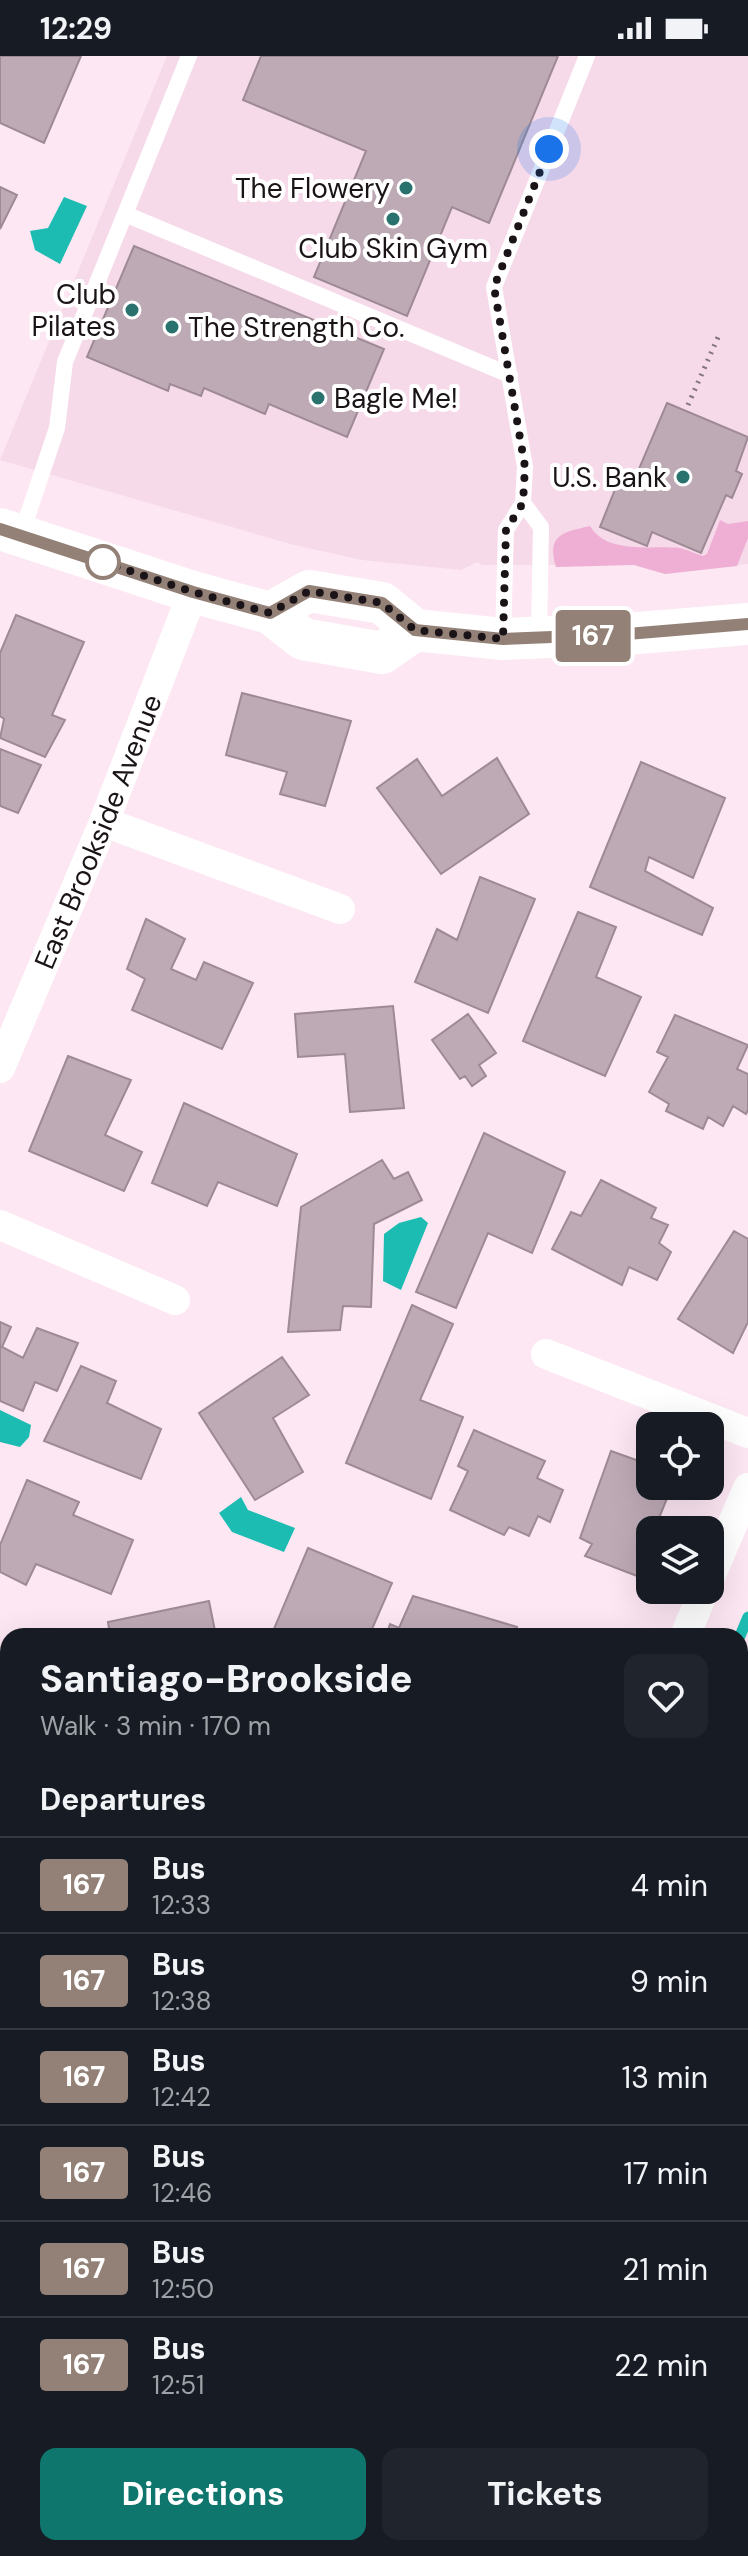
<!DOCTYPE html>
<html lang="en">
<head>
<meta charset="utf-8">
<style>
  :root { --surface:#171b24; --page:#20242c; --text:#f1f3f6; --muted:#9ea1a6; --line:#363941; --accent:#0f766e }
  body { margin:0; font-family:"DM Sans",sans-serif; background:var(--page); color:var(--text); height:100vh; display:flex; flex-direction:column; font-size:30px; white-space:nowrap }
  * { box-sizing:border-box; margin:0 }
  p { font-size:26px; color:var(--muted) }
  .icon { flex:none; width:44px; height:44px; fill:none; stroke:currentColor; stroke-width:2; stroke-linecap:round; stroke-linejoin:round }
  .map { position:relative; flex:1; overflow:hidden }
  .drawer { position:absolute; left:0px; top:1572px; width:748px; height:928px; display:flex; flex-direction:column; background:var(--surface); border-radius:24px 24px 0 0; box-shadow:0 8px 32px #0002 }
  .drawer>* { flex:none }
  .badge { padding:0 16px; border-radius:6px; font-size:28px; line-height:52px }
  .fabs { position:absolute; left:636px; top:1356px; display:grid; gap:16px }
  .fabs a { display:grid; place-items:center; width:88px; height:88px; border-radius:16px; background:var(--surface); box-shadow:0 8px 32px #0002; font-size:40px }
  .you { position:absolute; width:40px; height:40px; margin:-20px; border:6px solid #fff; border-radius:50%; background:#1a73e8; box-shadow:0 0 0 12px #1a73e833 }
  .map>.badge { position:absolute; translate:-50% -50%; box-shadow:0 0 0 4px #fff }
  h2 { padding:0 40px; font-size:30px; line-height:72px }
  .round { display:grid; place-items:center; flex:none; width:84px; height:84px; border-radius:16px; background:var(--page) }
  .headline { display:flex; align-items:center; justify-content:space-between; height:136px; padding:0 40px }
  h1 { font-size:38px; font-weight:800; line-height:60px }
  .action { display:flex; gap:16px; margin-top:auto; padding:16px 40px }
  .action a { flex:1; height:92px; border-radius:16px; background:var(--accent); color:#fff; font-size:32px; font-weight:800; line-height:92px; text-align:center }
  .action a+a { background:var(--page); color:var(--text) }
  ul { padding:0; list-style:none }
  li { display:flex; align-items:center; gap:24px; height:96px; padding:0 40px; border-top:2px solid var(--line) }
  li div { flex:1 }
  li b { display:block; font-size:30px }
  li em { font-style:normal }
  li .badge { min-width:88px; font-weight:700; text-align:center }
  .status { display:flex; justify-content:space-between; align-items:center; height:56px; padding:0 40px; background:var(--surface); direction:ltr }
  .status svg { height:22px; fill:currentColor }
  .map>svg:first-child { display:block }
  .built { fill:#f7daea }
  .green { fill:#efafd4 }
  .water { fill:#1cbcb2 }
  .lines { fill:none; stroke-linecap:round; stroke-linejoin:round }
  .stream { stroke:#1cbcb2; stroke-width:11 }
  .building { fill:#beaab5; stroke:#9e8a95; stroke-width:2 }
  .path { stroke:#84767d; stroke-width:5; stroke-dasharray:2 6; stroke-linecap:butt }
  .lane { stroke:#fff; stroke-width:16 }
  .street { stroke:#fff; stroke-width:30 }
  .secondary { stroke:#fff; stroke-width:42 }
  .line-casing { stroke:#fff; stroke-width:18 }
  .line { stroke:#938177; stroke-width:12 }
  .walk { stroke:#1a1317; stroke-width:8; stroke-dasharray:0 14.4 }
  .poi-dot { fill:#29726d; stroke:#fff; stroke-width:3 }
  .stop-dot { fill:#fff; stroke:#938177; stroke-width:4 }
  .labels { text-anchor:middle; dominant-baseline:central; stroke-width:8; stroke-linejoin:round; paint-order:stroke }
  .poi-label { font-size:28px; fill:#1a1317; stroke:#fff; text-anchor:end }
  .street-label { font-size:28px; fill:#1a1317; stroke:#fff }
</style>
</head>
<body>
<div class="status"><b>12:29</b><svg viewBox="0 0 49 12"><path d="M0 12V9h3v3zM5 12V6h3v6zM10 12V3h3v9zM15 12V0h3v12zM26 1h20v11H26zM47 4h2v5h-2z"/></svg></div>
<div class="map">
<svg width="748" height="2500" viewBox="0 0 748 2500">
  <rect width="100%" height="100%" fill="#fde7f3"/>
  <!-- built -->
  <path class="built" d="M167,0H748V508L665,518L634,509H482L477,506L461,514L362,504L294,489L0,404Z"/>
  <!-- green -->
  <path class="green" d="M720,464L728,468L748,465V482L737,510L665,518L634,509L556,511C546,478 564,476 590,470C607,499 653,489 679,492C687,493 695,498 703,500L707,498Z"/>
  <!-- water -->
  <path class="water" d="M64,141L87,150L60,208L35,194L30,175L48,172Z
    M421,1161L428,1167L401,1234L383,1225L384,1178L399,1167Z
    M0,1354L31,1369L29,1381L20,1391L0,1386Z
    M241,1441L248,1454L295,1472L284,1496L232,1476L219,1457Z"/>
  <g class="lines">
    <!-- stream -->
    <path class="stream" d="M740,1580L748,1561
      M348,2500L352,2492"/>
  </g>
  <!-- building -->
  <path class="building" d="M0,0H81L44,87L0,67Z
    M261,0H558L489,167L452,151L407,260L314,221L366,95L243,44Z
    M0,131L17,139L0,173Z
    M134,190L384,293L347,381L269,348L265,358L204,332L201,340L170,328L168,335L87,301Z
    M667,347L748,381L736,415L742,418L732,442L726,439L701,497L652,476L647,490L600,471L620,421L633,427Z
    M16,559L84,586L52,659L65,664L45,701L0,682L4,663L0,660V597Z
    M242,637L351,665L325,750L280,738L287,716L226,699Z
    M0,693L41,709L18,757L0,750Z
    M497,702L529,758L441,818L377,732L417,703L442,740Z
    M641,706L725,742L693,822L649,801L645,815L713,852L702,879L590,831Z
    M480,821L535,843L488,957L415,926L437,873L457,884Z
    M578,856L616,871L596,921L641,941L605,1020L523,985Z
    M146,863L185,883L171,913L196,924L204,906L253,927L222,993L132,954L145,923L127,913Z
    M393,950L404,1052L350,1056L345,998L298,1001L295,958Z
    M468,958L496,997L479,1009L486,1020L472,1030L465,1020L460,1023L432,984Z
    M675,959L748,989L737,1013L748,1018V1054L746,1058L733,1050L723,1070L708,1061L703,1073L666,1055L669,1048L649,1036L668,1001L657,996Z
    M68,1000L131,1024L105,1079L142,1096L124,1135L29,1095Z
    M184,1047L297,1098L277,1150L218,1126L207,1150L152,1127Z
    M484,1077L565,1116L532,1197L488,1177L456,1252L416,1236Z
    M382,1104L394,1123L408,1116L422,1144L374,1168L371,1251L343,1250L340,1274L288,1276L301,1151Z
    M601,1124L656,1152L651,1162L668,1169L659,1187L671,1196L657,1224L629,1211L622,1229L552,1193L571,1156L581,1160Z
    M734,1175L748,1183V1266L733,1297L678,1263Z
    M412,1249L453,1268L420,1344L463,1361L431,1443L346,1407Z
    M0,1266L11,1271L2,1291L23,1302L37,1272L78,1287L57,1335L35,1326L23,1355L0,1345Z
    M282,1301L309,1339L273,1362L303,1416L255,1444L199,1357Z
    M81,1310L116,1325L107,1347L161,1373L141,1423L44,1385Z
    M474,1374L545,1405L537,1422L563,1434L550,1466L538,1460L529,1480L509,1471L504,1479L450,1454L468,1415L458,1410Z
    M611,1395L650,1409V1430H672L659,1462L676,1469L673,1474H650V1525L585,1500L592,1488L580,1482Z
    M27,1424L79,1446L73,1459L133,1484L111,1538L36,1508L26,1529L0,1516V1489Z
    M308,1492L392,1527L369,1580H271Z
    M413,1540L517,1571L514,1580H386L390,1568L399,1572Z
    M209,1545L216,1580H110L108,1566Z
    M740,1754L748,1756V1855L740,1852Z
    M0,1760L8,1763V1783L0,1800Z
    M740,1867L748,1870V1896L740,1917Z
    M740,1931L748,1934V1949L741,1971Z
    M0,1936L8,1937L7,2056L0,2055Z
    M8,2205V2235L0,2231V2224Z
    M0,2341L8,2345L6,2443L0,2440Z
    M742,2367L748,2369V2407L740,2404Z
    M740,2423L748,2426V2500H686L689,2492H740Z
    M153,2492H242L238,2499L220,2492L217,2500H149Z
    M425,2492H472L493,2500H422Z"/>
  <g class="lines">
    <!-- path -->
    <path class="path" d="M688,349L719,279"/>
    <!-- lane -->
    <path class="lane" d="M125,158L510,319
      M523,447L541,471L539,580
      M21,479L57,372L65,306L189,0
      M503,581L506,474L523,447L525,411L494,231L587,0"/>
    <!-- street -->
    <g class="street">
      <path d="M104,766L340,853"/>
      <path id="s1" d="M0,1012L104,766L193,536"/>
      <path d="M0,1169L175,1244"/>
      <path d="M546,1298L748,1377"/>
      <path d="M710,1521L748,1432"/>
      <path d="M685,1580L704,1534"/>
      <path d="M0,1629L8,1632"/>
      <path d="M740,2173L748,2154"/>
      <path d="M294,2500L298,2492"/>
      <path d="M603,2500L606,2492"/>
    </g>
    <!-- secondary -->
    <path class="secondary" d="M0,473L193,536L270,557L303,583L382,597L415,574
      M270,557L309,535L382,547L415,574L503,583L627,578L748,568"/>
  </g>
  <g class="lines">
    <!-- line casing -->
    <g class="line-casing">
      <path id="line" d="M0,473L193,536L270,557L309,535L382,547L415,574L503,583L627,578L748,568"/>
    </g>
    <!-- line -->
    <use href="#line" class="line"/>
    <!-- walk -->
    <path class="walk" d="M103,506L193,536L270,557L309,535L382,547L415,574L503,583L506,474L523,447L525,411L494,231L549,93"/>
  </g>
  <!-- markers -->
  <g class="poi-dot">
    <circle cx="406" cy="132" r="8"/>
    <circle cx="393" cy="163" r="8"/>
    <circle cx="132" cy="254" r="8"/>
    <circle cx="172" cy="271" r="8"/>
    <circle cx="318" cy="342" r="8"/>
    <circle cx="683" cy="421" r="8"/>
  </g>
  <circle class="stop-dot" cx="103" cy="506" r="16"/>
  <g class="labels">
    <!-- poi labels -->
    <g class="poi-label">
      <text x="390" y="132">The Flowery</text>
      <text x="393" y="192" text-anchor="middle">Club Skin Gym</text>
      <text x="116" y="238">Club<tspan x="116" dy="32">Pilates</tspan></text>
      <text x="188" y="271" text-anchor="start">The Strength Co.</text>
      <text x="334" y="342" text-anchor="start">Bagle Me!</text>
      <text x="667" y="421">U.S. Bank</text>
    </g>
    <!-- street labels -->
    <g class="street-label">
      <text stroke="none"><textPath href="#s1" startOffset="256">East Brookside Avenue</textPath></text>
    </g>
  </g>
</svg>
<div class="fabs">
<a><svg class="icon" aria-label="locate" viewBox="0 0 24 24"><circle cx="12" cy="12" r="6"/><path d="M12 2v4M12 18v4M2 12h4M18 12h4"/></svg></a>
<a><svg class="icon" aria-label="layers" viewBox="0 0 24 24"><path d="M12 4l9 5-9 5-9-5zM3 14l9 5 9-5"/></svg></a>
</div>
<div class="you" style="left:549px;top:93px"></div>
<b class="badge" style="left:593px;top:580px;background:#938177;color:#fff">167</b>
<section class="drawer">
<div class="headline"><div><h1>Santiago-Brookside</h1><p>Walk · 3 min · 170 m</p></div><a class="round"><svg class="icon" aria-label="heart" viewBox="0 0 24 24"><path d="M12 20l-8-8c-3-5 5-10 8-4 3-6 11-1 8 4z"/></svg></a></div>
<h2>Departures</h2>
<ul>
<li><span class="badge" style="background:#938177;color:#fff">167</span><div><b>Bus</b><p>12:33</p></div><em>4 min</em></li>
<li><span class="badge" style="background:#938177;color:#fff">167</span><div><b>Bus</b><p>12:38</p></div><em>9 min</em></li>
<li><span class="badge" style="background:#938177;color:#fff">167</span><div><b>Bus</b><p>12:42</p></div><em>13 min</em></li>
<li><span class="badge" style="background:#938177;color:#fff">167</span><div><b>Bus</b><p>12:46</p></div><em>17 min</em></li>
<li><span class="badge" style="background:#938177;color:#fff">167</span><div><b>Bus</b><p>12:50</p></div><em>21 min</em></li>
<li><span class="badge" style="background:#938177;color:#fff">167</span><div><b>Bus</b><p>12:51</p></div><em>22 min</em></li>
</ul>
<div class="action"><a>Directions</a><a>Tickets</a></div>
</section>
</div>
</body>
</html>
